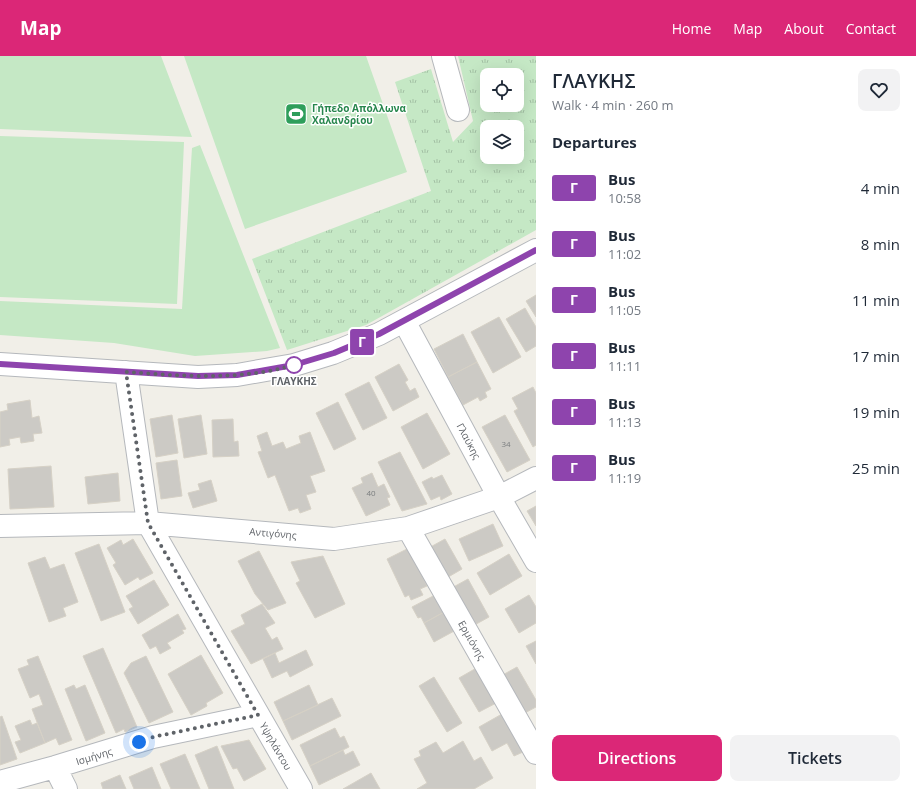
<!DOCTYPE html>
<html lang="en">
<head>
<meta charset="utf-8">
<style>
  :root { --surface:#fff; --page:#f2f2f3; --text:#1f2937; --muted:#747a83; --accent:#db2777 }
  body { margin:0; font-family:"Open Sans",sans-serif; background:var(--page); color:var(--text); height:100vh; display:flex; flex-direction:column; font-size:15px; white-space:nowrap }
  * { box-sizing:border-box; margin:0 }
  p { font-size:13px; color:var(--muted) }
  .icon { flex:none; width:22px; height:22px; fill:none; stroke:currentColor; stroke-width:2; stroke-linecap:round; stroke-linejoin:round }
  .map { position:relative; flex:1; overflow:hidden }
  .side { display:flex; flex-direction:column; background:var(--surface); width:380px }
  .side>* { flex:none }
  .badge { padding:0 8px; border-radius:3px; font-size:14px; line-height:26px }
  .fabs { position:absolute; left:480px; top:12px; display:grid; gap:8px }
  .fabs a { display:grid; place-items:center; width:44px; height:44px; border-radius:8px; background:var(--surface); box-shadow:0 4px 16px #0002; font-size:20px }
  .you { position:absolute; width:20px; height:20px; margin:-10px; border:3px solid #fff; border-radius:50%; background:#1a73e8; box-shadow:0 0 0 6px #1a73e833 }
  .map>.badge { position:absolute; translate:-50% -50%; box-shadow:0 0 0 2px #fff }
  h2 { padding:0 16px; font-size:15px; line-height:36px }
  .round { display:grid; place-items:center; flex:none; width:42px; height:42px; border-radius:8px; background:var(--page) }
  .summary { display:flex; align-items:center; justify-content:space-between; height:68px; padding:0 16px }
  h1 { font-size:19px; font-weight:600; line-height:30px }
  .action { display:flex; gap:8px; margin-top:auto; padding:8px 16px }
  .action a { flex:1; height:46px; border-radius:8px; background:var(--accent); color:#fff; font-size:16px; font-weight:600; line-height:46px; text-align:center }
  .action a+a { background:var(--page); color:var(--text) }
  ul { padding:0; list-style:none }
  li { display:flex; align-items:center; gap:12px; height:56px; padding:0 16px }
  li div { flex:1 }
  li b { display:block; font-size:15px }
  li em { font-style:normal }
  li .badge { min-width:44px; font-weight:700; text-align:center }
  header { display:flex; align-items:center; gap:24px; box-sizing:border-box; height:56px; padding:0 20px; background:var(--accent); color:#fff }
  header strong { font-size:19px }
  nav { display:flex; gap:22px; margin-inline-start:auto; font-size:14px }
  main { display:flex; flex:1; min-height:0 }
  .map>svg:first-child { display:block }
  .grass { fill:url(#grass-tufts); fill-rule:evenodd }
  .garden { fill:#c5e8c5 }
  .building { fill:#cccac5; stroke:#d6d1c6 }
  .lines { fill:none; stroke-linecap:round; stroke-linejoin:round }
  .minor-casing { stroke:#b5b8bc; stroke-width:24 }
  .minor { stroke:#fff; stroke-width:22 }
  .line-casing { stroke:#fff; stroke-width:9 }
  .line { stroke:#8e44ad; stroke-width:6 }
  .walk { stroke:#5f6368; stroke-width:4; stroke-dasharray:0 7.2 }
  .stop-dot { fill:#fff; stroke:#8e44ad; stroke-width:2 }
  .labels { text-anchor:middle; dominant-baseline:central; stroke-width:3; stroke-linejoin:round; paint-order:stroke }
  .number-label { font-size:8px; fill:#7a7d7f }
  .leisure-label { font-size:10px; font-weight:bold; fill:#27864d; stroke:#fff; text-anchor:start }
  .stop-label { font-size:10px; font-weight:bold; fill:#5f6368; stroke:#fff }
  .street-label { font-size:10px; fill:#5f6368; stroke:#fff }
</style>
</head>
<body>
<header>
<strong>Map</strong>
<nav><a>Home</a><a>Map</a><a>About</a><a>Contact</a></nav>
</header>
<main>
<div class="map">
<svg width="536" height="733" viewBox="0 0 536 733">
  <defs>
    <pattern id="grass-tufts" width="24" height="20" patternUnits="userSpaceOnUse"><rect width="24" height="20" fill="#c5e8c5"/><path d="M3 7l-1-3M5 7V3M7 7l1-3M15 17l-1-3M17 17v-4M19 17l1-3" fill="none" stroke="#a3c0a4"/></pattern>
  </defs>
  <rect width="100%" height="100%" fill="#f1efe8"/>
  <!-- grass -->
  <path class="grass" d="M458,0H536V174L366,269L287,294L252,203L431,135L395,26L431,13L453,86L473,65ZM487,19H517V49H487ZM487,71H517V101H487Z"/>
  <!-- garden -->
  <path class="garden" d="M0,0H161L192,81L0,73Z
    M184,0H366L407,116L245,173Z
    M0,80L184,86L177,248L0,241Z
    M200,89L280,292L267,295L195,300L114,287L0,279V245L182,253L192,92Z"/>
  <!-- building -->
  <path class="building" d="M536,239V261L526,245Z
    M525,252L536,271V290L526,296L506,263Z
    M499,261L521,301L493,317L471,276Z
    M463,278L477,306L448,321L434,293Z
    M477,306L491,333L485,336L487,341L480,345L478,341L463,349L448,321Z
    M399,308L408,324L405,326L410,335L415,332L419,341L393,355L375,321Z
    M369,326L387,362L363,374L345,338Z
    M533,331L536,337V389L533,391L514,355L518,353L512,342Z
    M30,344L32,362L39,360L42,377L33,378L34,385L21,387L20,381L9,383L10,389L0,391V356L8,354L7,348Z
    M338,346L356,383L334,394L316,357Z
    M427,357L450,398L423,413L401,371Z
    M172,359L178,397L156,401L150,363Z
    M201,359L207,398L184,402L178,363Z
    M505,359L530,404L507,416L482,371Z
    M233,363L234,386L238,385L239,400L213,401L212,364Z
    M267,376L272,390L283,386L286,393L301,387L299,380L310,376L325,415L310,420L316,436L306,439L311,453L300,457L298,452L289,455L275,419L268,422L258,396L262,395L257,380Z
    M400,396L427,448L402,455L378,406Z
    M177,404L182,440L161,443L156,407Z
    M51,410L54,451L10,453L8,413Z
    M118,417L120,445L88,448L85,421Z
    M372,417L378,431L384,428L390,441L387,442L390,449L366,460L352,432L363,427L361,422Z
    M442,419L452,438L441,444L440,440L431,444L422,426L432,421L433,423Z
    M211,424L217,445L193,452L188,437L200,434L198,428Z
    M536,450V470L527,455Z
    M493,468L503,490L469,505L459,483Z
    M133,483L153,517L140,524L138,521L125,529L113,509L116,507L107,492L121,484L123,489Z
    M445,483L462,513L443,524L425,494Z
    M99,488L125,556L101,565L75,497Z
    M409,492L427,530L420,533L423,539L411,544L409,539L405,541L387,503Z
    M259,495L286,547L268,554L255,538L238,505Z
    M509,498L522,520L490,539L477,517Z
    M323,500L345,548L315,562L296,527L300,525L291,506Z
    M45,501L50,513L64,508L78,546L63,552L66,560L49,566L28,507Z
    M468,523L489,561L469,572L448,534Z
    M154,524L169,549L138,568L129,553L133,551L126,540Z
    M437,538L446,555L424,567L421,561L418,562L412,551Z
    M529,539L536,551V567L519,577L505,553Z
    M262,548L275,567L265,572L272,584L277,581L283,593L251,608L231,575L245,568L241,559Z
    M446,555L456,574L434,586L424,567Z
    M178,558L186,573L182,574L184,577L167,587L171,592L160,598L156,590L150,593L142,579Z
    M536,585V608L526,590Z
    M103,592L137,671L125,676L124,673L116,677L83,600Z
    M306,594L313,609L290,621L287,615L272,622L263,603L275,597L279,607Z
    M201,599L223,637L206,647L207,650L191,659L168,618Z
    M38,600L72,684L59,689L56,682L45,687L32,653L43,649L39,638L30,642L18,613L29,609L27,604Z
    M146,600L173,656L149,667L124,617L131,607Z
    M480,610L500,645L479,656L459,622Z
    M517,611L536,644V651L521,659L499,621Z
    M434,621L462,667L447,676L419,630Z
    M74,629L76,633L85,629L105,677L86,685L65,633Z
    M309,629L318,649L283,665L274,646Z
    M332,642L341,660L292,684L283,665Z
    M502,658L523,696L514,700L507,687L492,695L479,671Z
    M2,660L17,703L0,709V661Z
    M30,664L32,669L37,667L45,687L20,697L15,686L21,684L15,670Z
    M335,672L340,682L344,680L349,691L310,710L300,689Z
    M249,684L266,713L244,725L237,712L233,713L221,690Z
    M463,685L474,705L481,701L493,722L474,733H417L427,727L414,703L421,700L419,695L436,686L443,697Z
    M217,690L234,733H209L195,699Z
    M343,694L345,699L353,695L360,709L319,729L310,710Z
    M185,698L200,733H171L160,708Z
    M152,711L161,733H134L129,721Z
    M371,717L380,733H343Z
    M120,719L126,733H103L101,727Z"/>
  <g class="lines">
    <!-- minor casing -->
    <g class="minor-casing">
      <path id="minor" d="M443,0L458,54
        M404,265L499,441L536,505
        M0,308L198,321L237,319L294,309L333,297L379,278L536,194
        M126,316L148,467L301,733
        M0,470L148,467L334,483L408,472L499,441L536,422
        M408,472L536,697
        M55,711L66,733
        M0,726L55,711L153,681L258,659"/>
    </g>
    <!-- minor -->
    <use href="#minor" class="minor"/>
  </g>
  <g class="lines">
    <!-- line casing -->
    <g class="line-casing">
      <path id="line" d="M0,308L198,320L237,319L294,309L334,297L379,278L536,194"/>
    </g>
    <!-- line -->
    <use href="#line" class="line"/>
    <!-- walk -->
    <path class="walk" d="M139,686L153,681L258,659L148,467L126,316C182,320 240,325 294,309"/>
  </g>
  <!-- icons -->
  <defs>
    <g id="stadium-square" transform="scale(1.15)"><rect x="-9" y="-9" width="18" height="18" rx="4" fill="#2e9e5b" stroke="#fff"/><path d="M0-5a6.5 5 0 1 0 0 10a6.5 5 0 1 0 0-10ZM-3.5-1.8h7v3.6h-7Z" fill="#fff"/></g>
  </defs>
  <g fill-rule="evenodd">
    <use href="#stadium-square" x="296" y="58"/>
  </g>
  <!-- markers -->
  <circle class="stop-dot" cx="294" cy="309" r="8"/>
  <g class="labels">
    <!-- number labels -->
    <g class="number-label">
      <text x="506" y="387">34</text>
      <text x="371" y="436">40</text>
    </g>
    <!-- leisure labels -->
    <g class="leisure-label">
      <text x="312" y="52">Γήπεδο Απόλλωνα<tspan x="312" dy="12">Χαλανδρίου</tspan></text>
    </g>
    <!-- stop labels -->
    <g class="stop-label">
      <text x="294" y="325">ΓΛΑΥΚΗΣ</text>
    </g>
    <!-- street labels -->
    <g class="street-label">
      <text transform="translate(469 385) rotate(62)">Γλαύκης</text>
      <text transform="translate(273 477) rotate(5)">Αντιγόνης</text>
      <text transform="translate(472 584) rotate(60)">Ερμιόνης</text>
      <text transform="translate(276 690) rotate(60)">Υψηλάντου</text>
      <text transform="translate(94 700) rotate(-17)">Ισμήνης</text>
    </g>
  </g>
</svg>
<div class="fabs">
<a><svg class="icon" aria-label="locate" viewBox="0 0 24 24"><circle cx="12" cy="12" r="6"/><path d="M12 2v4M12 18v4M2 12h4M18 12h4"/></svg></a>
<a><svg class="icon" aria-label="layers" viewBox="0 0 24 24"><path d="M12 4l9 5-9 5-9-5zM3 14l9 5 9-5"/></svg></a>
</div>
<div class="you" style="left:139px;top:686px"></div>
<b class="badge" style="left:362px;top:286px;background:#8e44ad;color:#fff">Γ</b>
</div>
<section class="side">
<div class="summary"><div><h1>ΓΛΑΥΚΗΣ</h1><p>Walk · 4 min · 260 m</p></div><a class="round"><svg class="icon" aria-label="heart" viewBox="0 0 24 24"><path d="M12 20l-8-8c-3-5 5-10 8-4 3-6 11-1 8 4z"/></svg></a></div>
<h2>Departures</h2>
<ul>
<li><span class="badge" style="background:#8e44ad;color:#fff">Γ</span><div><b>Bus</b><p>10:58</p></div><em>4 min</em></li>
<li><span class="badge" style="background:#8e44ad;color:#fff">Γ</span><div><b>Bus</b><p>11:02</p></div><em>8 min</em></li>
<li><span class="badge" style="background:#8e44ad;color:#fff">Γ</span><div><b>Bus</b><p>11:05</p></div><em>11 min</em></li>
<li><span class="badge" style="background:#8e44ad;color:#fff">Γ</span><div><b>Bus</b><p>11:11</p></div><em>17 min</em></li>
<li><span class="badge" style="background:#8e44ad;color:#fff">Γ</span><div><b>Bus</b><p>11:13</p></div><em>19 min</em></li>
<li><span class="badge" style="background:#8e44ad;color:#fff">Γ</span><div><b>Bus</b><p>11:19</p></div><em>25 min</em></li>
</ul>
<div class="action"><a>Directions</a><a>Tickets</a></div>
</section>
</main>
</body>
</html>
